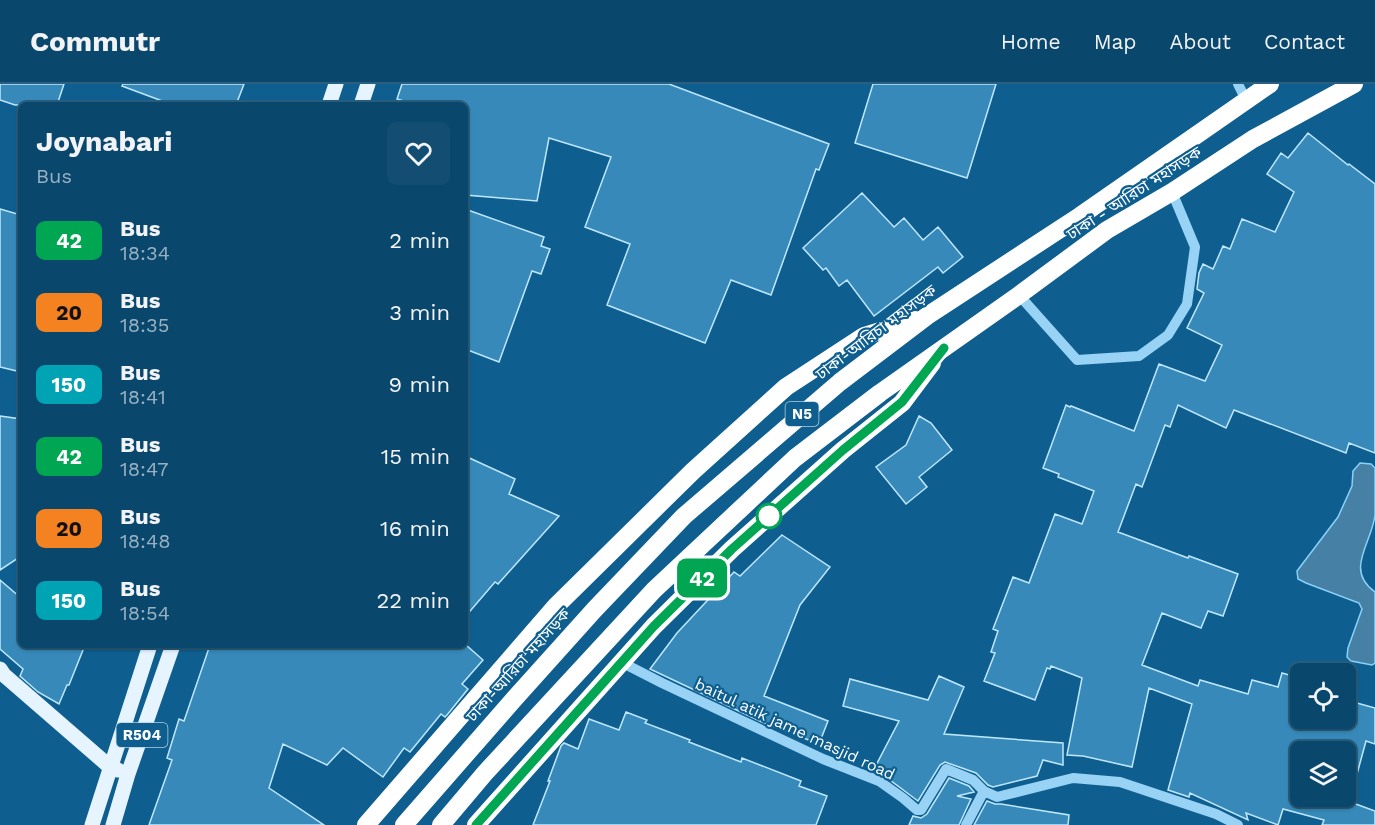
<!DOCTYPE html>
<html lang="en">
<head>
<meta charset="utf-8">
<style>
  :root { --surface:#0a476c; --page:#134e72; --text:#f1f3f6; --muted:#99b2c2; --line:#2a5f7f }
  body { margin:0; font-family:"Work Sans","Noto Sans Bengali",sans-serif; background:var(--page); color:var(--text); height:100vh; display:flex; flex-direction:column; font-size:22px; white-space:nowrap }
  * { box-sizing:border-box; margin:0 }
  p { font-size:20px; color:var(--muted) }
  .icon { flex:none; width:33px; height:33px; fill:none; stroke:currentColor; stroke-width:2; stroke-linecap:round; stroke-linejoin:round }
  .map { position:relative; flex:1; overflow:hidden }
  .details { position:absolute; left:18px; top:18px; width:450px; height:546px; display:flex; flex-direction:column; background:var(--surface); border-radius:9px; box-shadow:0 2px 4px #0004,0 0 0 2px var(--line) }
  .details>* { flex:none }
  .badge { padding:0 12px; border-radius:9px; font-size:21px; line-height:39px }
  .buttons { position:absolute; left:1290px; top:579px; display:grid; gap:12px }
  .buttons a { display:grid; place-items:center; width:66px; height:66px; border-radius:9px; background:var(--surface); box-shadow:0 2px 4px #0004,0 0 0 2px var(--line); font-size:30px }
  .map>.badge { position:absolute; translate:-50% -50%; box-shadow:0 0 0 3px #fff }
  .round { display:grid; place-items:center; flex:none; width:63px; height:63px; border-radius:9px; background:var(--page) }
  .head { display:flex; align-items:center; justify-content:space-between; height:102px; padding:0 18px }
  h1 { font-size:28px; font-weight:700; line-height:45px }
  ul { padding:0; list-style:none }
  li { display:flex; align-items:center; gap:18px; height:72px; padding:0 18px }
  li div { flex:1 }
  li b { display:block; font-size:22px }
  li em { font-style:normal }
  li .badge { min-width:66px; font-weight:700; text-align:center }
  header { display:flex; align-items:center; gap:36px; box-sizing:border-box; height:84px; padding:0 30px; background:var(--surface); border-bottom:2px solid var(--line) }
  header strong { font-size:28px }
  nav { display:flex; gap:33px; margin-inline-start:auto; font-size:21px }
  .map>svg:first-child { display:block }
  .water { fill:#4681a5; stroke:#89d1f8; stroke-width:1.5 }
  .building { fill:#3689b9; stroke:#bfe7fe; stroke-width:1.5 }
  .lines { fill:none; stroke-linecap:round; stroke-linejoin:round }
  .minor { stroke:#98d2f4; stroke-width:10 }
  .major { stroke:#e5f4ff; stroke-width:15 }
  .highway { stroke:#fff; stroke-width:18 }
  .line-casing { stroke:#fff; stroke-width:14 }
  .line { stroke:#00a651; stroke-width:9 }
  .stop-dot { fill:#fff; stroke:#00a651; stroke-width:3 }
  .labels { text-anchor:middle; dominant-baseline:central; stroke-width:4.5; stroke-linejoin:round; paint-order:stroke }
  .shield { fill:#0e5f90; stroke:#b7cfde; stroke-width:1.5 }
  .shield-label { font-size:15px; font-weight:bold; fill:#fff }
  .street-label { font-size:16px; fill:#fff; stroke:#0e5f90 }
</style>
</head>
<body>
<header>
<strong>Commutr</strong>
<nav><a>Home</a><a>Map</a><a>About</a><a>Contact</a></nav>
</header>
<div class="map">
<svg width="1375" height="741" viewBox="0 0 1375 741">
  <rect width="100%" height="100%" fill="#0e5f90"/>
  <!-- water -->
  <path class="water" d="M1360,379L1371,380L1375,384C1375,399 1375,416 1375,431C1372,459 1344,486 1375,508V579L1372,581L1351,577L1347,573L1348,564L1362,525L1359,519L1306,499L1298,495L1297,487L1338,433L1352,402L1353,387Z"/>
  <!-- building -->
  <path class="building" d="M0,0H64L57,21H15L0,16Z
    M123,0H244L236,21H173L122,2Z
    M402,0H669L829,60L819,86L816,85L771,211L731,196L705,259L607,221L630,160L585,143L611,73L549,54L537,117L465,111V21H417L397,15Z
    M873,0H996L967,94L855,59Z
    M1308,49L1348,81L1349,80L1375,100V369L1349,359L1346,369L1234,326L1226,344L1178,321L1170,343L1165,341L1142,403L1136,400L1118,448L1188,474L1189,472L1238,490L1223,532L1208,527L1201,544L1162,529L1142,581L1198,602L1200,596L1248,610L1252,596L1278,603L1282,589L1300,594V634H1346V616L1375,624V660L1366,657L1351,712L1346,711V668H1300V712H1355L1353,719L1375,727V741H1322L1324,736L1283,725L1278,741L1246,729L1248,736L1190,709L1189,713L1168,706L1192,620L1149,604L1132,683L1083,672L1067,671L1082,594L1051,582L1050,585L1047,584L1035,616L984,597L995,569L991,568L998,547L993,545L1013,493L1029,499L1055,430L1082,440L1094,407L1058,393L1059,390L1043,384L1066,321L1070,323L1071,322L1134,347L1159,280L1205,297L1222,261L1187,244L1204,209L1197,205L1199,189L1203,180L1213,185L1223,162L1230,165L1242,135L1275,148L1294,108L1267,90L1281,69L1288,74Z
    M862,109L894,143L904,134L923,156L938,143L963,173L943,189L938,183L874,232L847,196L839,202L826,184L823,186L803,164Z
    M0,125L21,131V288L0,283Z
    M465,125L544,153L541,162L550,165L541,190L532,187L499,278L465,265Z
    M0,332L21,335V472L0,486Z
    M919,332L931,339L952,366L919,393L927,403L906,420L876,383L906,361Z
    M465,372L515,395L509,410L559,432L498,500L495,498L465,533Z
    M782,451L830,483L800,521L764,612L828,637L819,660L762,638L650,585L677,549L734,488L740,492Z
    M0,496L21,514V561H85L69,601H67L59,620L38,608L20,592L23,585L0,565Z
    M210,561H466L483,576L462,600L468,605L447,631L445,633L441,630L410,668L404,664L383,693L343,664L327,681L283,660L269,704L324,741H149L172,676L167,674L179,635L184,637Z
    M939,592L964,603L944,650L1063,659V681L1043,676L1037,692L993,703L988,701L976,689L945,678L940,681L918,717L883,691L873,687L899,637L843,622L850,595L928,616Z
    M626,628L647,636L645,639L690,656L689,658L741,678L742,674L801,697L799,702L827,712L816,741H533L550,697H548L561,662L564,659L578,665L589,635L619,646Z
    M949,694L969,702L974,708L957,712L971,715L959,741H909L913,732L921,734L927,730Z
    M987,717L995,720H1001L1069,731L1068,741H974Z"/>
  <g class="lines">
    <!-- minor -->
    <path class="minor" d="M1238,0L1246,16
      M1019,211L1077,276L1139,272L1168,251L1187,220L1195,163L1172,108
      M621,578L662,599L823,675L879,697L903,714L917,726H921L946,685L973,696L984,707L997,713L1073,694L1120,698L1216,730L1238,741
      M966,741L984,707"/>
    <!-- major -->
    <path class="major" d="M329,21L336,0
      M361,21L368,0
      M0,585L4,591L110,683L118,686
      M92,741L150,561
      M113,741L128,690L173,561"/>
    <!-- highway -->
    <path class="highway" d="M366,741L556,522L693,387L786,303L864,252L915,236
      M404,741L515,614L595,525L684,432L840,298L927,232L1080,132L1270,0
      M441,741L485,689L654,506L795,374L880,309L1019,211L1107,146L1172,108L1253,55L1354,0
      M476,741L654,542L732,465L843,366L902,319L932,279"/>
  </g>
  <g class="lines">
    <!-- line casing -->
    <g class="line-casing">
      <path id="line" d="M476,741L654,542L732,465L843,366L902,318L944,264"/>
    </g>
    <!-- line -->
    <use href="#line" class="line"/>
  </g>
  <!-- markers -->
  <circle class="stop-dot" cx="769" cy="432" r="12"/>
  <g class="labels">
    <!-- shield labels -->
    <g class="shield">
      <rect x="785.5" y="318" width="33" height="24" rx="4.5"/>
      <rect x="116.5" y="639" width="51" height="24" rx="4.5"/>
    </g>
    <g class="shield-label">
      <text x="802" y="330">N5</text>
      <text x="142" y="651">R504</text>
    </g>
    <!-- street labels -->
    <g class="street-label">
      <text transform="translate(1134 109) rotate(-33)">ঢাকা - আরিচা মহাসড়ক</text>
      <text transform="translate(876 248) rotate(-37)">ঢাকা-আরিচা মহাসড়ক</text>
      <text transform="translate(518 581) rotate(-48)">ঢাকা-আরিচা মহাসড়ক</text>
      <text transform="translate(795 645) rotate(25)">baitul atik jame masjid road</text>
    </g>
  </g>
</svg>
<div class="buttons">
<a><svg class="icon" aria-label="locate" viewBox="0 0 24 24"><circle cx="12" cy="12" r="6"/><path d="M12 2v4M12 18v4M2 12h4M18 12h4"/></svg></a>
<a><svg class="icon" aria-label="layers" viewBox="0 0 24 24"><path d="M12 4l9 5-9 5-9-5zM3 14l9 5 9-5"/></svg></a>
</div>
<b class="badge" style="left:702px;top:494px;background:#00a651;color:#fff">42</b>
<section class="details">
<div class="head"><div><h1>Joynabari</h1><p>Bus</p></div><a class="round"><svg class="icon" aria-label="heart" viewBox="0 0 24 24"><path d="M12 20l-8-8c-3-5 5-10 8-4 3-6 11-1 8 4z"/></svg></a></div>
<ul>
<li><span class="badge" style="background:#00a651;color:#fff">42</span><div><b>Bus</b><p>18:34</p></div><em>2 min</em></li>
<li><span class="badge" style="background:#f58220;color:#111">20</span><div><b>Bus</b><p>18:35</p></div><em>3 min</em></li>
<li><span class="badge" style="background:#00a3b4;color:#fff">150</span><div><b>Bus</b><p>18:41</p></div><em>9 min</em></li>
<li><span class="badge" style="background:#00a651;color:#fff">42</span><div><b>Bus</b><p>18:47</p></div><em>15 min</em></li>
<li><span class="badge" style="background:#f58220;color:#111">20</span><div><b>Bus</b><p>18:48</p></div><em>16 min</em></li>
<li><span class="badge" style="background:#00a3b4;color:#fff">150</span><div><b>Bus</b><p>18:54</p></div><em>22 min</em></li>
</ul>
</section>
</div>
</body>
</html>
